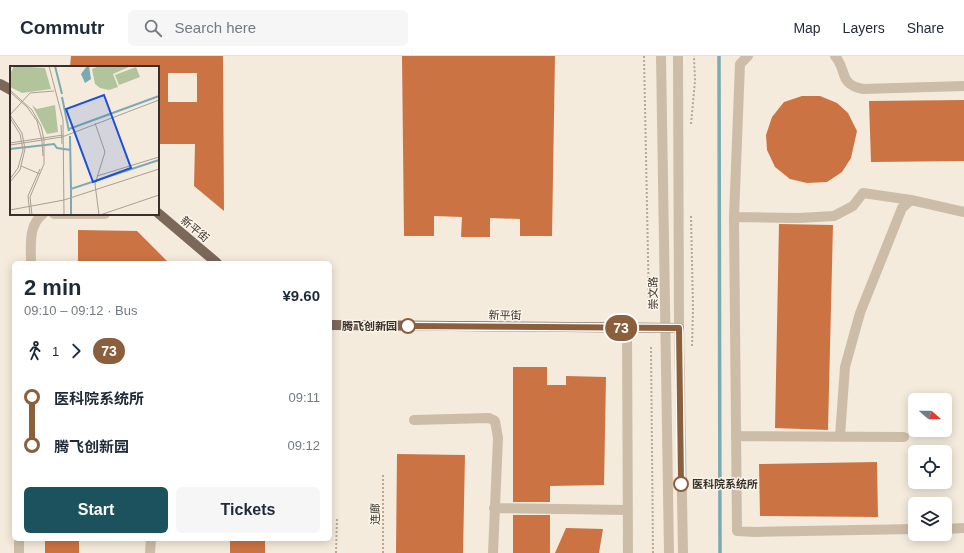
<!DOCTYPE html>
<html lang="en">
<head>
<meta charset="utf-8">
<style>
  :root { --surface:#fff; --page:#f6f6f7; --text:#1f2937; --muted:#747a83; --line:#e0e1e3; --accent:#1c525d }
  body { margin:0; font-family:Helvetica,"Noto Sans SC",sans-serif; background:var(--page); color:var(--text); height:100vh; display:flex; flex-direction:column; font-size:15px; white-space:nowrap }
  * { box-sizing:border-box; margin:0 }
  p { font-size:13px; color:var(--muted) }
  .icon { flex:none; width:22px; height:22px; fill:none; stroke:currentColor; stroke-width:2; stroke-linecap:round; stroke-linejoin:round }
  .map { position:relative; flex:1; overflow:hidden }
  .drawer { position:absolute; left:12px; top:205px; width:320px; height:280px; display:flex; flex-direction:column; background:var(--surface); border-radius:6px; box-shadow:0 2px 10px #0003 }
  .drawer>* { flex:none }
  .badge { padding:0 8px; border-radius:13px; font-size:14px; line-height:26px }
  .needle { width:26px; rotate:110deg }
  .controls { position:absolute; left:908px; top:337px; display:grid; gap:8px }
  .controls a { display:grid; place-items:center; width:44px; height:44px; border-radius:6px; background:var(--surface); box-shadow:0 2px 10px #0003; font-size:20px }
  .map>.badge { position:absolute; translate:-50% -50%; box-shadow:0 0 0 2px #fff }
  .legs { display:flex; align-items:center; gap:6px; height:44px; padding:0 12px; font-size:13px }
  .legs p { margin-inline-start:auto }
  .overview { display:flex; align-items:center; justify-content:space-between; height:68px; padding:0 12px }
  h1 { font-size:22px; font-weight:600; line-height:30px }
  .primary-button { display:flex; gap:8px; margin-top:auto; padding:8px 12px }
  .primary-button a { flex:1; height:46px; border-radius:6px; background:var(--accent); color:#fff; font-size:16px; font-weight:600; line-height:46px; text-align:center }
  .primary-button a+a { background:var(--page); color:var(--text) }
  ul { padding:0 12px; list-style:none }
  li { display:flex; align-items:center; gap:14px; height:48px; font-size:15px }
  li i { display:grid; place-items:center; width:6px; height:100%; margin:0 5px; background:currentColor }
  li i::after { content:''; width:10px; height:10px; margin:-5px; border:3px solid; border-radius:50%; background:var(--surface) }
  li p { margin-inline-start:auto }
  li:first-child i { background:linear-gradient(#0000 50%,currentColor 0) }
  li:last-child i { background:linear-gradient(currentColor 50%,#0000 0) }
  header { display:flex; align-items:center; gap:24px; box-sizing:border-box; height:56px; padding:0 20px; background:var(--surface); border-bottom:1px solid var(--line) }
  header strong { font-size:19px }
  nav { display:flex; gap:22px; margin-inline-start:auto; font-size:14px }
  .search { width:280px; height:36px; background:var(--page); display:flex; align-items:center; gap:10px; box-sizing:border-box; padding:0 14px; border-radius:6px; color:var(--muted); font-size:15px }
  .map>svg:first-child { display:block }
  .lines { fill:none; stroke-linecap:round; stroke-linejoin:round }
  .stream { stroke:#7baab2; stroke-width:3.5 }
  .building { fill:#cc7343; fill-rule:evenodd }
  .path { stroke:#b9a792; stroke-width:2; stroke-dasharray:2 2; stroke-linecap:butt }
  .minor { stroke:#cdbda8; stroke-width:10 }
  .major { stroke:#7c6859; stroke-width:10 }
  .line-1-casing { stroke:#fff; stroke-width:9 }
  .line-1 { stroke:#8b5e3c; stroke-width:6 }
  .stop-1-dot { fill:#fff; stroke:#8b5e3c; stroke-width:2 }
  .labels { text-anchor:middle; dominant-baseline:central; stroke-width:3; stroke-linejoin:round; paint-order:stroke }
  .street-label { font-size:11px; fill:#393029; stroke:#fbf5ea }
  .stop-label { font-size:11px; font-weight:bold; fill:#393029; stroke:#fbf5ea; text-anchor:end }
  .inset-river { fill:none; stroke:#7baab2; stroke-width:2 }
  .inset-road { fill:none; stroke:#a9a095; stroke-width:1 }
  .view { fill:#1d4ed8; fill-opacity:0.15; stroke:#1d4ed8; stroke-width:2 }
  .inset-edge { fill:none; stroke:#393029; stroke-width:2 }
</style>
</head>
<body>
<header>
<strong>Commutr</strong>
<div class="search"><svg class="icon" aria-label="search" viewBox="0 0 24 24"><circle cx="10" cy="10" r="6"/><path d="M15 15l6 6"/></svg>Search here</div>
<nav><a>Map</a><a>Layers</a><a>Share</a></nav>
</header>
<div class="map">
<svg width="964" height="497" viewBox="0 0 964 497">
  <rect width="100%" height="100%" fill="#f4ebdd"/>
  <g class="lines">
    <!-- stream -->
    <path class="stream" d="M719,0L720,497"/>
  </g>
  <!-- building -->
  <path class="building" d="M71,0H223L224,155L194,130L195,88H158V11H70ZM168,17H197V46H168Z
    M402,0H555L552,180H520V163L490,162V181H461L462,161L434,160V180H404Z
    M802,40H820L837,47L848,57L857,75L851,102L842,116L827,126L807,127L790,123L775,111L767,94L766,79L772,61L784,46Z
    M964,44V105L871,106L869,45Z
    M779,168L833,169L828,374L775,372Z
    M78,174L137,175L169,207H78Z
    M513,311H547V329H566V320L606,321L604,429L550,430V446H513Z
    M397,398L465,399L463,497H396Z
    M877,406L878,461L760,460L759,408Z
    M513,459H550V497H513Z
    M566,472L603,473L599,497H555Z
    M45,483H79V497H45Z
    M230,483H265V497H230Z"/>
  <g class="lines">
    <!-- path -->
    <path class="path" d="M644,0L649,250
      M691,68L695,25L694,0
      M691,160L693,252L692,292
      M651,291L653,497
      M336,497L337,463
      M383,497V418"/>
    <!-- minor -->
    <path class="minor" d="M661,0L669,497
      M678,0L679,272L683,497
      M748,0L740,8L734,161L737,475L755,476L915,473
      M835,0C848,15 838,28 863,33L964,30
      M54,158H105
      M734,161L799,162L834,160L853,150L863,137L911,144
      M31,207C31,190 28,169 43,158
      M627,272L628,497
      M414,364L489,362L495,365L498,382L493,497
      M736,380L904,381
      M840,380L845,311L860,257L902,152L911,144L964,156
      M494,452L628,454
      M945,473L964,472
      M19,497V483
      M150,497L151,483"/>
    <!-- major -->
    <path class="major" d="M0,28L11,34
      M158,157L217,207
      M330,269L679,272"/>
  </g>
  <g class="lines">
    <!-- line-1 casing -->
    <g class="line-1-casing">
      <path id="line-1" d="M408,270L679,272L681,428"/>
    </g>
    <!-- line-1 -->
    <use href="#line-1" class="line-1"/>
  </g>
  <!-- markers -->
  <g class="stop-1-dot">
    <circle cx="408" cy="270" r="7"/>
    <circle cx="681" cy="428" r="7"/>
  </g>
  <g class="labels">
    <!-- street labels -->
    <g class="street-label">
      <text transform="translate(195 173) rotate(40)">新平街</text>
      <text transform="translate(653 237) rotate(-91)">崇文路</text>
      <text transform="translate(505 259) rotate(1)">新平街</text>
      <text transform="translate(375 458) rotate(-90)">连廊</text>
    </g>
    <!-- stop labels -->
    <g class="stop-label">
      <text x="397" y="270">腾飞创新园</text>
      <text x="692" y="428" text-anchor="start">医科院系统所</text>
    </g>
  </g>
  <!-- overview -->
  <g transform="translate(10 10)">
    <rect width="149" height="149" fill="#f4ebdd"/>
    <path d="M4,0L35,2L41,23L12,27L0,21V8ZM89,0H121L103,8L108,21L99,24L90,22L85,18L82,3ZM126,1L130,11L109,19L105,9ZM22,39L27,43L45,39L48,66L37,68Z" fill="#b2c49c"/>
    <path d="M77,0H79L81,13L75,17L71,8Z" fill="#7baab2"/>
    <path class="inset-river" d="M45,0L52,28M52,31L59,65M59,63L149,30M60,70L61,123L149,94M0,83L44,78L47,82L61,84M61,149V124"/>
    <path class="inset-road" d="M39,0L53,54L54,149M0,24L22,44L31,60L34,74V98L20,131L22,149M0,26L17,41L27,55L32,75L33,90M0,49L12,67L15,83L10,104L0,116M0,49L20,27L44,25M0,52L10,68L13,84L8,102L0,113M85,57L95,86L85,118L89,149M51,59L52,78M0,77L53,69M0,79L52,71L149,34M11,100L30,108M87,110L149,91M0,144L54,134L149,103M20,149L18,130L30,103M90,149L149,129"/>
    <path class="view" d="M94,29L121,102L83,116L56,43Z"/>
    <rect width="149" height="149" class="inset-edge"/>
  </g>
</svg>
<div class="controls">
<a><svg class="needle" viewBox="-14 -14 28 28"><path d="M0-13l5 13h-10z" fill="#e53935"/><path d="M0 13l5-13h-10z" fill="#747a83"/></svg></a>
<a><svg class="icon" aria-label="locate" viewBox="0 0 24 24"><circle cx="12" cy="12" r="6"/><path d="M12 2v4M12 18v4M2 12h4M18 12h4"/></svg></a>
<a><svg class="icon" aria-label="layers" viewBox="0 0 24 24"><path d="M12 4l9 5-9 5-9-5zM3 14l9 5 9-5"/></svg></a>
</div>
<b class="badge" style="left:621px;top:272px;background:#8b5e3c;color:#fff">73</b>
<section class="drawer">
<div class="overview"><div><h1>2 min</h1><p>09:10 – 09:12 · Bus</p></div><b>¥9.60</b></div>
<div class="legs"><svg class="icon" aria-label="walk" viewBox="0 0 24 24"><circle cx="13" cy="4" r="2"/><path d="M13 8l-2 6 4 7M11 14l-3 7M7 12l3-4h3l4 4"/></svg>1<svg class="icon" aria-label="forward" viewBox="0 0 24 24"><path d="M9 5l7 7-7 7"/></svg><b class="badge" style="background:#8b5e3c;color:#fff">73</b></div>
<ul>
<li><i style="color:#8b5e3c"></i><b>医科院系统所</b><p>09:11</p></li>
<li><i style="color:#8b5e3c"></i><b>腾飞创新园</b><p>09:12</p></li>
</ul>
<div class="primary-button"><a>Start</a><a>Tickets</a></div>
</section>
</div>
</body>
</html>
